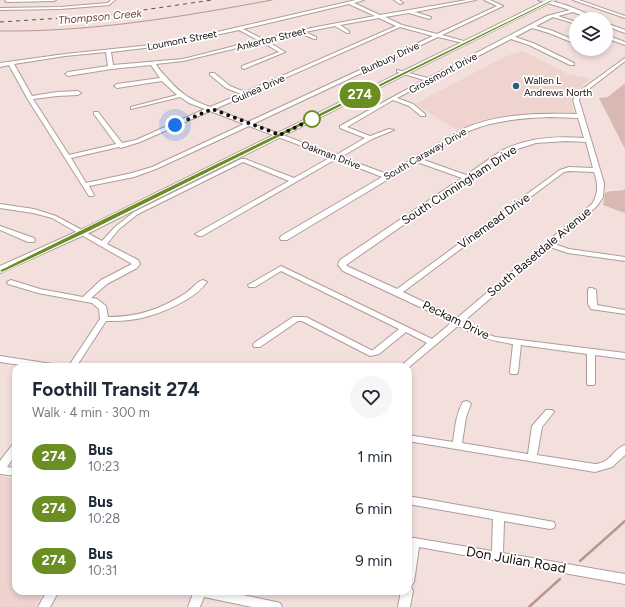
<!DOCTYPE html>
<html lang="en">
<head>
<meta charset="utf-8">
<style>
  :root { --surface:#fff; --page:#f6f6f7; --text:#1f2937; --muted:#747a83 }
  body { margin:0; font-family:Figtree,sans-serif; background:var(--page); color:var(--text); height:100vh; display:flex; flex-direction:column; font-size:15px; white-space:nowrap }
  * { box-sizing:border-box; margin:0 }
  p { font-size:13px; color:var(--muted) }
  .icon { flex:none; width:22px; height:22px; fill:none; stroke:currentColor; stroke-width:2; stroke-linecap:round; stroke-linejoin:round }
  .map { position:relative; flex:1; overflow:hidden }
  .drawer { position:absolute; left:12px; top:363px; width:400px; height:232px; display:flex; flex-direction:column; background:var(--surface); border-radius:12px; box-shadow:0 2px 6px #0003 }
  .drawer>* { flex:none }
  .badge { padding:0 8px; border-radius:13px; font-size:14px; line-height:26px }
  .buttons { position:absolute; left:569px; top:12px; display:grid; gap:8px }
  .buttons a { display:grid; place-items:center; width:44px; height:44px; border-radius:50%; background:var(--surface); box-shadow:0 2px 6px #0003; font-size:20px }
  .you { position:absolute; width:20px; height:20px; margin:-10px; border:3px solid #fff; border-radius:50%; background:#1a73e8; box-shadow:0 0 0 6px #1a73e833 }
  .map>.badge { position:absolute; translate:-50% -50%; box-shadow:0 0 0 2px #fff }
  .round { display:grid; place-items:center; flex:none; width:42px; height:42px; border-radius:21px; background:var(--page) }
  .overview { display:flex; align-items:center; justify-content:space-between; height:68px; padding:0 20px }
  h1 { font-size:19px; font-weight:700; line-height:30px }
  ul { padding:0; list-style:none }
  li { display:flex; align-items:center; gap:12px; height:52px; padding:0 20px }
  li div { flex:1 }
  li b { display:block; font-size:15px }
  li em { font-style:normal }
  li .badge { min-width:44px; font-weight:700; text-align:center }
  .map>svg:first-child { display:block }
  .built { fill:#eed3cf }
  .green { fill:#d8b8b3 }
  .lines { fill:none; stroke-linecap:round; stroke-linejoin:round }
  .stream-far1 { stroke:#bb9690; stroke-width:1 }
  .stream { stroke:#bb9690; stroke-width:2.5 }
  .minor-casing { stroke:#ae9c99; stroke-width:2 }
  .major-casing { stroke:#ae9c99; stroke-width:2 }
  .minor { fill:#fff; fill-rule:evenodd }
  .major { fill:#fff; fill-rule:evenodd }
  .rail { stroke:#5b5150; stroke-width:1; stroke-dasharray:4 4; stroke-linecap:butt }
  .line { fill:#6b8e23; stroke:#fff }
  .walk { stroke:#150f0e; stroke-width:4; stroke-dasharray:0 7.2 }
  .poi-dot { fill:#2e5f7d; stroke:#fff; stroke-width:1.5 }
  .stop-dot { fill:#fff; stroke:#6b8e23; stroke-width:2 }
  .labels { text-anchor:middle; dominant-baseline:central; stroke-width:3.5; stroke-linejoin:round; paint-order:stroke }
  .far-street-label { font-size:10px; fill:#150f0e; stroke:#fff }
  .far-poi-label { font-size:10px; fill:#150f0e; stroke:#fff; text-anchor:start }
  .far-water-label { font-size:11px; font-style:italic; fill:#77423c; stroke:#fff }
  .street-label { font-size:12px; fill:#150f0e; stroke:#fff }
  .near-street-label { font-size:14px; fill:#150f0e; stroke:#fff }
</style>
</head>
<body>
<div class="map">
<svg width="625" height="607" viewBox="0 0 625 607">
  <rect width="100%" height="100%" fill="#f3e0dd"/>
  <!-- built -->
  <path class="built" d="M523,51L568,74L591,79L572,95L571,102L574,113H528L502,116L478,121L457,130L415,104L504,57Z
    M0,476L16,479V591H44L35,607H0Z"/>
  <!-- green -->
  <path class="green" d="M625,83V149L599,98L608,97Z
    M625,189V213L603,205L605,193C612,189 619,193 625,189Z"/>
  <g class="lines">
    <!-- stream-far1 -->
    <path class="stream-far1" d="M0,31C92,32 181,17 272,0"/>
    <!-- stream -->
    <path class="stream" d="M580,561L625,521
      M529,607L560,579"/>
    <!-- minor casing -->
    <g class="minor-casing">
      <path id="minor" d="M6,0H56L54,1L7,2L5,1Z
        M111,0H115L109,5L60,9L0,10V8L60,7L108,3Z
        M356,0H364L354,3L380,15L467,0H476L415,12L431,17V18L429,19L409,13L385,17L402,25L437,34L497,6L484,0H490L503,6L442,35L467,42V44L438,37L253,124L336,155L365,138L340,128V126L424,80L397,72V70L428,78L547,16L570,10L538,0C559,0 578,10 597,18V19H591L573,12L558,16L576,22V24L553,17L536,26L553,31L576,41V44L549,33L532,28L515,37L533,43L574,63V65H570L529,45L511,39L432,80V81H429L397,98L413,104L425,114V116H421L409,106L393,100L347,127L370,136L389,129L394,130L372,139L341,157L387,174L412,159L413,158L416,157C431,148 447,138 463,129C496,113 542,113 577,114L573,100L577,93L625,58V61L581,95L579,100L604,183L603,197L597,206L554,244L569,249L625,257V261L568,253L550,247L463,322L479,331L495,337L625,353V359L595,355V383L594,385H588L587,383V354L521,345L518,372L517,374H511L510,372L513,344C492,341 475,336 458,326L408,368V367H400L427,343L406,332L379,354L370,356L302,321H298L260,347H254L253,345L254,343L293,317H306L371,350H373L399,329L281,271L255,287H249L248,285L281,266L432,339L452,322L343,271L338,265L340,260L462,178L417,162L287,240H281L280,238L281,236L382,177L336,159L202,236H199L195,234L289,181L243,162L138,214L119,229L107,244L138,260L140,264L137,268L107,284L91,298L97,299L106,306L108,317C139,317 160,309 186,293C192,289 197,281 203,280L207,282C201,290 194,295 186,300C160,315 136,322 106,321L76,367H68L100,319L99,309L92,303L38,293L8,284L7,282L11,280L40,289L83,297L101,280L132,264L52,218L33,213L0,208V204L34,209L56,216L102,241L115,227L134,212L241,159H245L294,178L331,157L249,126L156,169L134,177L89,186L94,195L93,196H89L27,98L9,65L0,67V63L65,54L170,43ZM349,4L375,16L311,28L263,39L243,29ZM379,18L396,26L245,92L230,86L214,73H210V75L226,88L241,94L210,107C189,99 181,94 167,78C163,74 159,70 156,64L183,61L262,42L279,52L242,66V68L244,69L285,52L267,41L300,33L314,39H316V37L305,32L335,26L347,33H349V31L340,25ZM400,27L433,36L248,122L215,109ZM239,30L258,40L183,59L113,65L111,52L170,45ZM106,52L108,66L68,72L65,74L68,76L111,69L151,65L160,78L117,84L114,86L117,88L162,81L177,95L131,107V109L180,97L189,103L205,109L136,140L122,143L98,112H94V114L116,144L69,155L33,99L57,96L78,95L81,93L78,91L57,92L32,96L14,64L65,56ZM210,111L244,124L152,167L132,173L86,183L71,158L119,147L121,148L140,142ZM551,117L578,118L584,138C558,136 530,137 505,149C492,156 479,167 466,175L421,159C437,150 453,138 469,131C495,120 524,118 551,117ZM567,141L586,142L593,168L569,167L560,170L397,289L349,267L346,265L508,152L536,143ZM569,171L594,172C598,183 599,193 592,204L457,318L403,292L564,172Z
        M394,0H399L403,3L400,4Z
        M573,0H579L625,16V18Z
        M606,23L625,30V33L606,26Z
        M606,35L625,42V45L606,38Z
        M0,226L34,238L35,240L34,242H28L0,230Z
        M589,288H592L596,290L597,305L625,310V314L591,309L588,304V290Z
        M0,356L52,364L56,367H34L0,362Z
        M466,401L469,402L471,404L466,417L462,443L528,454L532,426L546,410H552L554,412L542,427L537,455L595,464C611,463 613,449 625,445V455L612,467L595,472L408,441V435L453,442C455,428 456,414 463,402Z
        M16,442V454L7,467L16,468V476L0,474V461L13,444Z
        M408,496L554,522L555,525L554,528L550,529L504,521L503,553L625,574V584L419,547L414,582L412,585L409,587H411L413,591L410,607H398L401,591H408V537L492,551L493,519L408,504Z
        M47,591H59L50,607H38Z
        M194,591H224L276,602L280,603L282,607H252L204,597L200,607H188Z"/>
    </g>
    <!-- major casing -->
    <g class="major-casing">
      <path id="major" d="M547,0H555L93,231L0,273V266L87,227Z"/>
    </g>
    <!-- minor -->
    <use href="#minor" class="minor"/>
    <!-- major -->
    <use href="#major" class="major"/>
    <!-- rail -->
    <path class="rail" d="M0,22L109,15L212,0"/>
  </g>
  <!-- line -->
  <path class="line" d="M551,0H555L92,230L3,272H0V270L87,227Z"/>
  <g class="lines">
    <!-- walk -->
    <path class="walk" d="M175,125L212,109L280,135L312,119"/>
  </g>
  <!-- markers -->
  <circle class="poi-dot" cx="516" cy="86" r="4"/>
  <circle class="stop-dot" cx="312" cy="119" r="8"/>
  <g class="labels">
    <!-- far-street labels -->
    <g class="far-street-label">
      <text transform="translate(271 39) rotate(-14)">Ankerton Street</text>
      <text transform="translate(182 40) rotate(-11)">Loumont Street</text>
      <text transform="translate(390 58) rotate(-25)">Bunbury Drive</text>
      <text transform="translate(443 73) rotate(-28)">Grossmont Drive</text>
      <text transform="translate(258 89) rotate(-24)">Guinea Drive</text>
      <text transform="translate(425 154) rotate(-30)">South Caraway Drive</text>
      <text transform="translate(331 155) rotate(21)">Oakman Drive</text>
    </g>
    <!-- far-poi labels -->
    <g class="far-poi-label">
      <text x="524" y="80">Wallen L<tspan x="524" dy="12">Andrews North</tspan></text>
    </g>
    <!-- far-water labels -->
    <g class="far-water-label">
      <text transform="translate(100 17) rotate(-5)">Thompson Creek</text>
    </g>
    <!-- street labels -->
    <g class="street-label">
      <text transform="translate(459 185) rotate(-33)">South Cunningham Drive</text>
      <text transform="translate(494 221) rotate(-36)">Vinemead Drive</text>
      <text transform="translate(539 252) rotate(-40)">South Basetdale Avenue</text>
      <text transform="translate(456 320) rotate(26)">Peckam Drive</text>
    </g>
    <!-- near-street labels -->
    <g class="near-street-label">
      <text transform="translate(516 560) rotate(10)">Don Julian Road</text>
    </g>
  </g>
</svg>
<div class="buttons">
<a><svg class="icon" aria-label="layers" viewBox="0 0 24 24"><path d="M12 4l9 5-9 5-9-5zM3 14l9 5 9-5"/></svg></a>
</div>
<div class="you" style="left:175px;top:125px"></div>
<b class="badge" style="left:360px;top:95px;background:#6b8e23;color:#fff">274</b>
<section class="drawer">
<div class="overview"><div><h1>Foothill Transit 274</h1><p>Walk · 4 min · 300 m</p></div><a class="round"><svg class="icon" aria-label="heart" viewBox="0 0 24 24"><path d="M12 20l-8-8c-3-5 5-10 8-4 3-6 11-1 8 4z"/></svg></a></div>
<ul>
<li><span class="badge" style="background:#6b8e23;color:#fff">274</span><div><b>Bus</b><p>10:23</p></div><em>1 min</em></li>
<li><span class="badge" style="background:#6b8e23;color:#fff">274</span><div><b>Bus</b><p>10:28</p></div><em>6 min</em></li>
<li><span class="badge" style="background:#6b8e23;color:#fff">274</span><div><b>Bus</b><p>10:31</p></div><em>9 min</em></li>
</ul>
</section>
</div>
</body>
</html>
